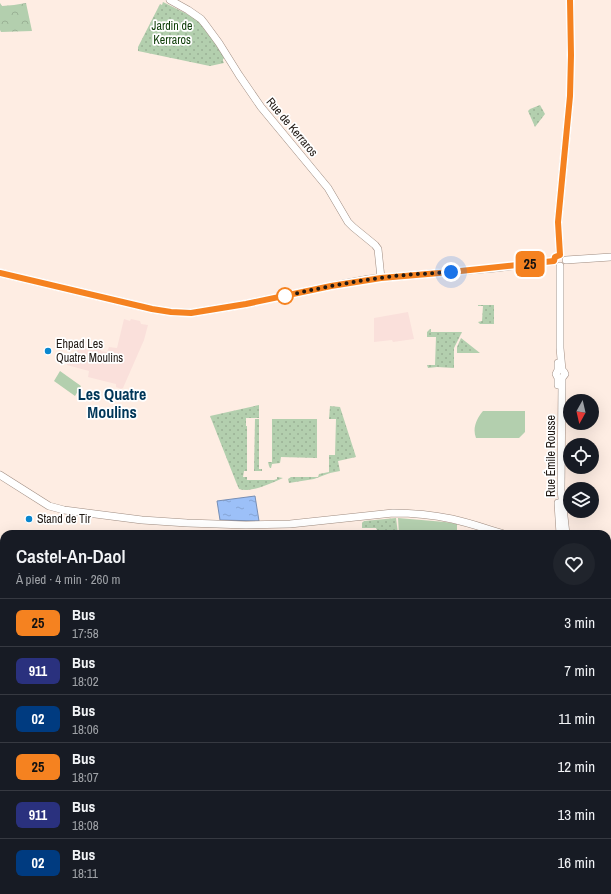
<!DOCTYPE html>
<html lang="fr">
<head>
<meta charset="utf-8">
<style>
  :root { --surface:#171b24; --page:#20242c; --text:#f1f3f6; --muted:#9ea1a6; --line:#363941 }
  body { margin:0; font-family:"Archivo Narrow",sans-serif; background:var(--page); color:var(--text); height:100vh; display:flex; flex-direction:column; font-size:15px; white-space:nowrap }
  * { box-sizing:border-box; margin:0 }
  p { font-size:13px; color:var(--muted) }
  .icon { flex:none; width:22px; height:22px; fill:none; stroke:currentColor; stroke-width:2; stroke-linecap:round; stroke-linejoin:round }
  .map { position:relative; flex:1; overflow:hidden }
  .sheet { position:absolute; left:0px; top:530px; width:611px; height:364px; display:flex; flex-direction:column; background:var(--surface); border-radius:12px 12px 0 0; box-shadow:0 4px 16px #0002 }
  .sheet>* { flex:none }
  .badge { padding:0 8px; border-radius:6px; font-size:14px; line-height:26px }
  .needle { width:26px; rotate:188deg }
  .buttons { position:absolute; left:563px; top:394px; display:grid; gap:8px }
  .buttons a { display:grid; place-items:center; width:36px; height:36px; border-radius:50%; background:var(--surface); box-shadow:0 4px 16px #0002; font-size:20px }
  .you { position:absolute; width:20px; height:20px; margin:-10px; border:3px solid #fff; border-radius:50%; background:#1a73e8; box-shadow:0 0 0 6px #1a73e833 }
  .map>.badge { position:absolute; translate:-50% -50%; box-shadow:0 0 0 2px #fff }
  .round { display:grid; place-items:center; flex:none; width:42px; height:42px; border-radius:21px; background:var(--page) }
  .head { display:flex; align-items:center; justify-content:space-between; height:68px; padding:0 16px }
  h1 { font-size:19px; font-weight:600; line-height:30px }
  ul { padding:0; list-style:none }
  li { display:flex; align-items:center; gap:12px; height:48px; padding:0 16px; border-top:1px solid var(--line) }
  li div { flex:1 }
  li b { display:block; font-size:15px }
  li em { font-style:normal }
  li .badge { min-width:44px; font-weight:700; text-align:center }
  .map>svg:first-child { display:block }
  .education { fill:#fae0db }
  .grass { fill:url(#grass-dots) }
  .forest { fill:url(#forest-crowns) }
  .garden { fill:#b3cfae }
  .water { fill:url(#water-ripples); stroke:#778eb4 }
  .lines { fill:none; stroke-linecap:round; stroke-linejoin:round }
  .stream { stroke:#778eb4; stroke-width:1.5 }
  .secondary-casing { stroke:#9f8c81; stroke-width:8 }
  .secondary { stroke:#fff; stroke-width:7 }
  .tram { stroke:#8a7e77; stroke-width:1 }
  .line-casing { stroke:#fff; stroke-width:9 }
  .line { stroke:#f58220; stroke-width:6 }
  .walk { stroke:#201914; stroke-width:4; stroke-dasharray:0 7.2 }
  .stop-dot { fill:#fff; stroke:#f58220; stroke-width:2 }
  .poi-dot { fill:#0a87cf; stroke:#fff; stroke-width:1.5 }
  .labels { text-anchor:middle; dominant-baseline:central; stroke-width:3.5; stroke-linejoin:round; paint-order:stroke }
  .park-label { font-size:12px; fill:#0f3e09; stroke:#fff }
  .street-label { font-size:12px; fill:#201914; stroke:#fff }
  .poi-label { font-size:12px; fill:#201914; stroke:#fff; text-anchor:start }
  .district-label { font-size:16px; font-weight:bold; fill:#003658; stroke:#fff }
</style>
</head>
<body>
<div class="map">
<svg width="611" height="894" viewBox="0 0 611 894">
  <defs>
    <pattern id="grass-dots" width="8" height="8" patternUnits="userSpaceOnUse"><rect width="8" height="8" fill="#b3cfae"/><path d="M2 2h.1M6 6h.1" fill="none" stroke="#9ab195" stroke-width="1.8" stroke-linecap="round"/></pattern>
    <pattern id="forest-crowns" width="20" height="18" patternUnits="userSpaceOnUse"><rect width="20" height="18" fill="#b3cfae"/><path d="M2 6a3 3 0 1 1 6 0M12 15a3 3 0 1 1 6 0" fill="none" stroke="#9ab195"/></pattern>
    <pattern id="water-ripples" width="26" height="14" patternUnits="userSpaceOnUse"><rect width="26" height="14" fill="#9cc0f8"/><path d="M2 4q2-2 4 0t4 0M15 11q2-2 4 0t4 0" fill="none" stroke="#86a4d4"/></pattern>
  </defs>
  <rect width="100%" height="100%" fill="#feede3"/>
  <!-- education -->
  <path class="education" d="M408,312L414,339L393,342L392,340L374,342V318Z
    M124,319L130,321L131,319L140,321L141,324L148,325L144,340L123,388L121,389L116,387V384L88,377L89,371L67,365L68,359L74,361L81,339L102,345L101,351L107,352L109,347L117,348Z"/>
  <!-- grass -->
  <path class="grass" d="M163,2L187,14L200,21L225,58L223,59V61L224,63L210,66L205,65L138,51V47L160,4L162,5Z
    M540,105L545,114L535,127L528,111L530,109Z
    M478,305H494V324H480L478,322L482,321L483,306H478Z
    M430,329H431V332H462L454,348V368L437,367L428,368L427,365H435L436,337H427V332Z
    M461,338L480,353H457V347Z
    M259,405V418H246V426H247V471H244L243,477H247V480H274L277,479V477L283,478C272,483 251,493 239,489L236,482L210,416Z
    M330,406L340,407L356,457L338,461L340,471L330,473L314,479L289,483L288,479L291,477H318L319,474L329,472V455H335L336,419H329Z
    M255,419H259V469H262V471H254Z
    M272,419H317V458L281,457L280,463L272,464L271,468H270L269,466L268,462H272Z
    M396,518L398,534H379L376,528H362V523L364,521Z
    M471,890H607L611,894H468Z"/>
  <!-- forest -->
  <path class="forest" d="M0,3L2,6L14,5L26,3L32,31L1,32L0,30Z
    M607,696L611,697V894H606V890H607Z
    M544,890H596L594,894H544Z"/>
  <!-- garden -->
  <path class="garden" d="M60,371L81,386L75,396L54,381Z
    M483,411H525V432L519,438H476C472,428 477,418 483,411Z
    M398,518L445,522L457,524V534H399Z"/>
  <!-- water -->
  <path class="water" d="M255,496L259,521L220,520L217,501Z"/>
  <g class="lines">
    <!-- stream -->
    <path class="stream" d="M607,824L611,835"/>
    <!-- secondary casing -->
    <g class="secondary-casing">
      <path id="secondary" d="M170,0L188,10L201,19L205,24L219,43L239,75L261,107L328,188L348,222L353,227L375,245L378,249L381,278
        M560,255L558,222L570,96L571,55L570,0
        M566,260L611,257
        M560,266V348L562,370L564,372L565,374L562,378V382L561,490L566,534
        M0,273L152,309L171,312L191,313L246,304L331,286L369,279L496,268L554,261
        M558,385V378L556,374L558,370V363
        M0,475L49,506L64,510L142,520L187,523L246,525L290,524L393,513C413,513 433,515 452,519C470,523 487,529 504,534
        M558,503L560,534
        M0,549L4,550
        M607,632H611
        M0,645H4
        M607,686L611,688
        M0,715L4,717
        M248,890L252,894"/>
    </g>
    <!-- secondary -->
    <use href="#secondary" class="secondary"/>
    <!-- tram -->
    <path class="tram" d="M607,642H611
      M0,651H4"/>
  </g>
  <g class="lines">
    <!-- line casing -->
    <g class="line-casing">
      <path id="line" d="M0,273L152,309L171,312L191,313L246,304L331,286L381,278L451,272L554,261L555,257L560,255L558,222L570,96L571,55L570,0"/>
    </g>
    <!-- line -->
    <use href="#line" class="line"/>
    <!-- walk -->
    <path class="walk" d="M285,296H284C316,289 348,282 380,278C404,274 427,274 451,272"/>
  </g>
  <!-- markers -->
  <circle class="stop-dot" cx="285" cy="296" r="8"/>
  <g class="poi-dot">
    <circle cx="48" cy="351" r="4"/>
    <circle cx="29" cy="519" r="4"/>
  </g>
  <g class="labels">
    <!-- park labels -->
    <g class="park-label">
      <text x="172" y="26">Jardin de<tspan x="172" dy="14">Kerraros</tspan></text>
    </g>
    <!-- street labels -->
    <g class="street-label">
      <text transform="translate(292 127) rotate(50)">Rue de Kerraros</text>
      <text transform="translate(551 456) rotate(-90)">Rue Émile Rousse</text>
    </g>
    <!-- poi labels -->
    <g class="poi-label">
      <text x="56" y="344">Ehpad Les<tspan x="56" dy="14">Quatre Moulins</tspan></text>
      <text x="37" y="519">Stand de Tir</text>
    </g>
    <!-- district labels -->
    <g class="district-label">
      <text x="112" y="394">Les Quatre<tspan x="112" dy="18">Moulins</tspan></text>
    </g>
  </g>
</svg>
<div class="buttons">
<a><svg class="needle" viewBox="-14 -14 28 28"><path d="M0-13l5 13h-10z" fill="#e53935"/><path d="M0 13l5-13h-10z" fill="#9ea1a6"/></svg></a>
<a><svg class="icon" aria-label="locate" viewBox="0 0 24 24"><circle cx="12" cy="12" r="6"/><path d="M12 2v4M12 18v4M2 12h4M18 12h4"/></svg></a>
<a><svg class="icon" aria-label="layers" viewBox="0 0 24 24"><path d="M12 4l9 5-9 5-9-5zM3 14l9 5 9-5"/></svg></a>
</div>
<div class="you" style="left:451px;top:272px"></div>
<b class="badge" style="left:530px;top:264px;background:#f58220;color:#111">25</b>
<section class="sheet">
<div class="head"><div><h1>Castel-An-Daol</h1><p>À pied · 4 min · 260 m</p></div><a class="round"><svg class="icon" aria-label="heart" viewBox="0 0 24 24"><path d="M12 20l-8-8c-3-5 5-10 8-4 3-6 11-1 8 4z"/></svg></a></div>
<ul>
<li><span class="badge" style="background:#f58220;color:#111">25</span><div><b>Bus</b><p>17:58</p></div><em>3 min</em></li>
<li><span class="badge" style="background:#2a317e;color:#fff">911</span><div><b>Bus</b><p>18:02</p></div><em>7 min</em></li>
<li><span class="badge" style="background:#003b80;color:#fff">02</span><div><b>Bus</b><p>18:06</p></div><em>11 min</em></li>
<li><span class="badge" style="background:#f58220;color:#111">25</span><div><b>Bus</b><p>18:07</p></div><em>12 min</em></li>
<li><span class="badge" style="background:#2a317e;color:#fff">911</span><div><b>Bus</b><p>18:08</p></div><em>13 min</em></li>
<li><span class="badge" style="background:#003b80;color:#fff">02</span><div><b>Bus</b><p>18:11</p></div><em>16 min</em></li>
</ul>
</section>
</div>
</body>
</html>
